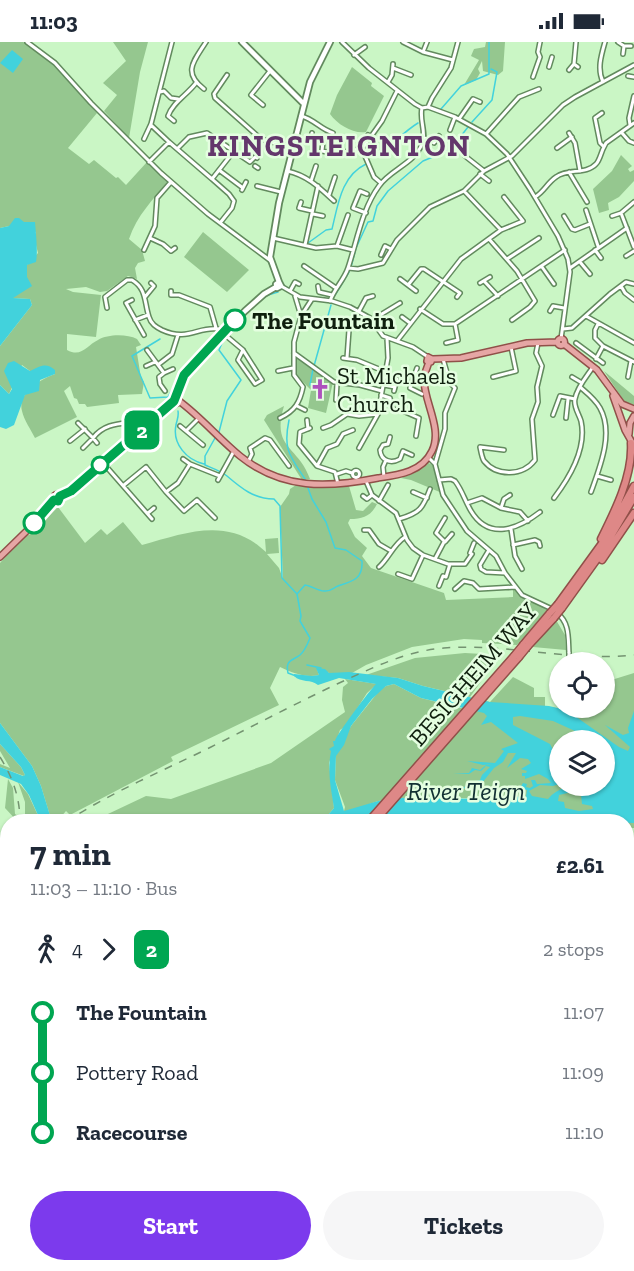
<!DOCTYPE html>
<html lang="en">
<head>
<meta charset="utf-8">
<style>
  :root { --surface:#fff; --page:#f6f6f7; --text:#1f2937; --muted:#747a83; --accent:#7c3aed }
  body { margin:0; font-family:"Zilla Slab",serif; background:var(--page); color:var(--text); height:100vh; display:flex; flex-direction:column; font-size:22px; white-space:nowrap }
  * { box-sizing:border-box; margin:0 }
  p { font-size:20px; color:var(--muted) }
  .icon { flex:none; width:33px; height:33px; fill:none; stroke:currentColor; stroke-width:2; stroke-linecap:round; stroke-linejoin:round }
  .map { position:relative; flex:1; overflow:hidden }
  .side { position:absolute; left:0px; top:772px; width:634px; height:458px; display:flex; flex-direction:column; background:var(--surface); border-radius:24px 24px 0 0; box-shadow:0 2px 4px #0004 }
  .side>* { flex:none }
  .badge { padding:0 12px; border-radius:9px; font-size:21px; line-height:39px }
  .buttons { position:absolute; left:549px; top:610px; display:grid; gap:12px }
  .buttons a { display:grid; place-items:center; width:66px; height:66px; border-radius:50%; background:var(--surface); box-shadow:0 2px 4px #0004; font-size:30px }
  .map>.badge { position:absolute; translate:-50% -50%; box-shadow:0 0 0 3px #fff }
  .legs { display:flex; align-items:center; gap:9px; height:66px; padding:0 30px; font-size:20px }
  .legs p { margin-inline-start:auto }
  .headline { display:flex; align-items:center; justify-content:space-between; height:102px; padding:0 30px }
  h1 { font-size:33px; font-weight:700; line-height:45px }
  .action { display:flex; gap:12px; margin-top:auto; padding:12px 30px }
  .action a { flex:1; height:69px; border-radius:36px; background:var(--accent); color:#fff; font-size:24px; font-weight:700; line-height:69px; text-align:center }
  .action a+a { background:var(--page); color:var(--text) }
  ul { padding:0 30px; list-style:none }
  li { display:flex; align-items:center; gap:21px; height:60px; font-size:22px }
  li i { display:grid; place-items:center; width:9px; height:100%; margin:0 8px; background:currentColor }
  li i::after { content:''; width:15px; height:15px; margin:-8px; border:4px solid; border-radius:50%; background:var(--surface) }
  li p { margin-inline-start:auto }
  li:first-child i { background:linear-gradient(#0000 50%,currentColor 0) }
  li:last-child i { background:linear-gradient(currentColor 50%,#0000 0) }
  .status { display:flex; justify-content:space-between; align-items:center; height:42px; padding:0 30px; background:var(--surface); direction:ltr }
  .status svg { height:16px; fill:currentColor }
  .map>svg:first-child { display:block }
  .green { fill:#95c78f; fill-rule:evenodd }
  .water { fill:#42d2dc; fill-rule:evenodd }
  .lines { fill:none; stroke-linecap:round; stroke-linejoin:round }
  .stream { stroke:#42d2dc; stroke-width:1.5 }
  .minor-casing { stroke:#628a5e; stroke-width:6 }
  .tertiary-casing { stroke:#628a5e; stroke-width:7 }
  .secondary-casing { stroke:#628a5e; stroke-width:8 }
  .primary-casing { stroke:#905049; stroke-width:8 }
  .trunk-casing { stroke:#905049; stroke-width:9 }
  .minor { stroke:#fff; stroke-width:3 }
  .tertiary { stroke:#fff; stroke-width:4 }
  .secondary { stroke:#fff; stroke-width:4.5 }
  .primary { stroke:#e6a6a5; stroke-width:5 }
  .trunk { stroke:#de8887; stroke-width:6 }
  .rail { stroke:#749371; stroke-width:1.5; stroke-dasharray:8 8; stroke-linecap:butt }
  .minor-bridge-casing { stroke:#628a5e; stroke-width:6; stroke-linecap:butt }
  .trunk-bridge-casing { stroke:#905049; stroke-width:9; stroke-linecap:butt }
  .minor-bridge { stroke:#fff; stroke-width:3 }
  .trunk-bridge { stroke:#de8887; stroke-width:6 }
  .line-1-casing { stroke:#fff; stroke-width:14 }
  .line-1 { stroke:#00a651; stroke-width:9 }
  .stop-1-dot { fill:#fff; stroke:#00a651; stroke-width:3 }
  .labels { text-anchor:middle; dominant-baseline:central; stroke-width:5; stroke-linejoin:round; paint-order:stroke }
  .stop-label { font-size:24px; font-weight:bold; fill:#0f1f0e; stroke:#e4fee0; text-anchor:start }
  .poi-label { font-size:24px; fill:#0f1f0e; stroke:#e4fee0; text-anchor:start }
  .street-label { font-size:24px; fill:#0f1f0e; stroke:#e4fee0 }
  .water-label { font-size:26px; font-style:italic; fill:#123033; stroke:#e4fee0 }
  .district-label { font-size:30px; font-weight:bold; letter-spacing:1.5px; fill:#64376c; stroke:#e4fee0 }
</style>
</head>
<body>
<div class="status"><b>11:03</b><svg viewBox="0 0 49 12"><path d="M0 12V9h3v3zM5 12V6h3v6zM10 12V3h3v9zM15 12V0h3v12zM26 1h20v11H26zM47 4h2v5h-2z"/></svg></div>
<div class="map">
<svg width="634" height="1229" viewBox="0 0 634 1229">
  <rect width="100%" height="100%" fill="#caf6c5"/>
  <!-- green -->
  <path class="green" d="M0,0H23L40,11L58,26L97,71L68,106L89,122L94,118L116,136L118,135L126,143L147,120L168,139C153,158 137,173 129,197L142,208L145,219L138,221L135,226L137,237L128,234L107,249L100,250L86,245L66,247L73,250L101,253L96,295L67,292V308C82,316 87,303 98,298C108,292 127,292 137,297L141,303L136,305L141,336L144,340L142,352L118,353L119,361L87,365L85,362H79L77,357L74,356L70,344L64,349L77,375L35,396C31,388 24,378 22,369C17,351 41,337 55,332L30,329L22,323L9,352L0,343V304L32,263L30,257L12,256C24,248 27,237 27,223L38,211L35,199L36,190L9,184L0,186Z
    M113,0H148L140,30L129,96L104,69L117,53L103,41L126,19Z
    M486,0H505L503,29L498,33L483,29L482,19L478,27L480,31L476,38L464,43L479,18L471,14L474,7L485,5Z
    M352,25L372,41L371,44L384,54L366,90C353,92 338,83 330,72L337,53Z
    M621,113L632,124L628,127L630,130L634,128V139L619,155L608,161L609,168L599,171L593,147L612,129Z
    M203,190L249,228L227,250L184,215Z
    M295,314L333,340L326,371L308,366L311,348L295,332V327L297,323Z
    M604,329L634,354V364L624,359Z
    M284,364C271,407 298,403 310,437L302,438L264,378L267,373Z
    M427,420L434,424L442,451L411,438L401,436L412,432Z
    M296,443L326,446L349,444L356,468L363,469L372,460L377,462C371,474 363,477 350,477L348,481L355,495L367,506L362,514L371,526L444,551L446,558L513,555V548L516,547C523,558 536,561 547,568L517,603L482,601V598L464,597L412,605L366,623L352,631H329L317,627L319,633C305,636 293,631 280,625L270,646L279,663L171,715L173,719L70,773L66,769L60,776L51,777L41,744L32,724L0,681V521L26,492L29,493L58,465L85,501L101,487L107,493L123,480L142,503C186,491 228,474 266,510L265,497L278,496L279,511L267,512L279,526L283,537L280,465L289,452L290,447Z
    M556,578L565,593L566,608L533,605Z
    M465,611L500,613L470,655L423,644L398,636L366,633L415,616Z
    M634,631V764L565,771L527,755L500,757L418,755L378,759L350,769H344L345,765L335,738L336,713L351,684L379,649L386,644L394,642L421,656L469,668L478,657L490,660L513,635L534,646V655H545V665C555,664 565,670 575,670C586,669 594,666 604,666L605,640ZM560,699H604V744H560Z
    M345,637L377,642L367,651L346,684L340,688L329,721L334,766L322,780H91L146,754L171,757L271,721L345,670L342,658L343,645L348,641Z
    M0,702L21,725L25,733L24,734L0,725V722L10,726L0,709Z
    M8,737L13,746L15,772L25,779V760L18,740L28,752L41,780H18L5,766Z
    M395,774L454,778L514,775L634,777V786H627V780L615,779L349,780Z
    M627,861L634,869V1007L627,999Z
    M0,1099L7,1103L6,1190L0,1184Z"/>
  <!-- water -->
  <path class="water" d="M12,8L23,17L13,31L0,21Z
    M15,176H19L24,180H35C36,192 38,210 36,220L27,223V235L32,244L13,256L30,257L32,263L0,304V186L9,184Z
    M14,319L30,329C40,324 46,320 55,328V332L40,338L39,349L25,353L14,383L6,387L0,385V343L9,352L12,347L4,329L8,321Z
    M316,626L325,627L329,631L349,630L398,636L423,644L490,660L549,664L575,670L572,672L619,705L628,709L630,705L605,683L623,693L629,691L628,686L634,669V781L576,780L514,775L395,774L349,780H322L334,766C331,747 327,729 331,709L329,707L334,704L333,699H335C336,693 370,648 376,642L339,636L318,643C311,637 301,641 294,634V632L312,634L319,633ZM394,642L421,656L484,671L487,674L481,683L491,680L518,701L501,707L504,709L495,721L467,719L483,723L492,722L486,723L480,728L472,726L469,731L453,732H469L475,728L481,729L486,724L490,725L482,733L480,738L468,742L456,752L469,743L482,741L494,726L503,720L508,711H516L507,726L520,716L528,717L531,721L521,727L527,729L526,731H522V734H525V737L539,732L548,737L551,741L537,742L535,738H531L533,744L530,746L526,745L527,742L523,741L518,749L521,751L522,748H527L526,755L508,754L500,757L400,756L378,759L344,769L335,738L336,714L344,703L351,684L372,657L386,644ZM520,674L553,679L575,689L590,699H604V744C585,744 562,740 548,757L532,754L529,749L540,743L553,744L559,742V714L554,710L550,702L513,683V675ZM576,749L581,752L582,762L592,764L593,767L579,769L565,766L564,760L558,759L559,753Z
    M0,681L32,724L41,744L52,780H41L29,753L21,742L0,733V725L23,734L25,733L21,725L0,702Z"/>
  <g class="lines">
    <!-- stream -->
    <path class="stream" d="M441,67L461,44L489,32V0
      M472,80L492,58L497,30L491,27
      M377,113C392,104 403,90 418,81
      M308,201L326,188L332,187C338,163 341,134 366,122
      M351,225L356,206L368,180L373,179L377,164L388,149L423,119L450,108L468,85
      M335,253L349,230
      M261,258L268,253L278,250
      M237,281L243,276
      M160,297L132,314L150,356L168,355L179,336
      M314,324L331,263
      M310,343L313,327
      M178,369C179,375 177,377 176,383C172,402 187,418 204,422
      M289,378C283,407 289,413 305,437
      M219,390L227,359L241,338L219,308L225,294L233,284
      M215,396L205,414V423C212,426 221,429 227,434C241,446 254,457 274,457L280,464L282,536L297,552L301,574L300,579L310,596C308,601 305,609 300,613C292,619 285,618 288,631L296,634
      M297,552L305,543C312,544 318,549 324,549C330,550 333,546 338,544C353,539 363,537 362,519L346,508L335,506L326,480L312,457L308,446
      M307,623L321,626"/>
    <!-- minor casing -->
    <g class="minor-casing">
      <path id="minor" d="M27,0L55,21L91,61L161,131L208,172L271,219
        M342,0L369,26L415,62L422,66L428,65L455,75L486,92L507,112L530,147L558,194L568,217L570,230L561,297
        M403,0L423,10L453,18
        M618,0L624,4H631
        M423,10L427,0
        M623,12L624,4
        M354,13L365,5
        M574,22L576,0
        M549,25L552,15
        M393,26L411,33
        M569,28L574,22L578,25
        M227,33L214,52L215,56L261,97L294,106
        M628,34L634,35
        M533,35L540,15L538,10L540,0
        M388,40L392,33L393,22
        M603,40C597,27 601,14 605,0
        M204,47C182,30 194,19 206,0
        M160,50L164,49L171,56L178,57
        M263,63L251,53L270,29
        M428,65L432,56L451,26L458,0
        M301,74C314,77 320,87 333,91
        M459,77L473,57L480,60
        M174,79L168,74C173,60 187,53 196,41
        M151,83L169,100
        M630,83L629,76L634,54
        M450,88L455,75
        M312,91L311,96L323,99L322,109L338,112L351,108L362,107
        M569,91L575,101L580,129
        M622,91L629,99L634,101
        M486,92L519,55L539,47
        M425,96L434,101L439,94
        M144,97L151,82L172,0
        M360,104L368,93L372,96
        M604,105L606,101L634,81
        M557,106L572,95
        M177,107L189,95L207,91L250,120L255,115L257,116
        M465,114L484,129
        M149,120L169,100L212,137
        M255,124L258,126
        M219,128L243,146
        M287,129C307,133 320,146 334,159
        M569,130L587,160
        M480,132L489,139
        M311,139L316,124
        M381,141L374,135L362,107L382,79L397,49
        M257,144L281,150
        M242,148L246,140
        M464,149L501,188
        M329,153L335,135
        M535,155C544,150 547,141 556,135C567,126 586,133 596,122C600,118 601,110 604,105L600,101L595,76L602,71
        M301,160L299,166L312,169
        M586,168L598,204
        M366,171L353,166L360,149L367,152
        M621,171L634,205
        M313,172L323,174
        M564,174L572,187L575,188L590,182
        M612,174L621,171L634,160
        M220,181L232,166L234,159L229,152L212,137L234,109
        M150,196L163,202L171,209L175,206
        M273,196L316,206L337,204L353,208
        M489,197L517,229L535,259L530,265L512,278
        M305,203L318,144
        M337,204L348,173
        M144,208L155,184L157,156L171,140
        M595,208L601,216
        M381,213L385,204L391,207
        M626,214L634,209
        M507,217L539,196
        M580,220L590,232
        M304,224L336,246
        M542,225L554,242
        M348,226L358,227L383,221L397,198L430,165L464,149L484,129L512,114L563,63L575,55L634,23
        M570,226L627,186
        M400,237L416,249
        M484,239L498,254
        M480,241L490,235
        M408,243L421,227H424L460,251L457,255
        M281,244L300,255L332,259L350,265L370,276L383,294L413,305L428,315
        M318,244L319,250L332,253
        M621,244L625,251L634,258
        M171,249V253H179L210,265L216,286
        M290,249L295,240L299,242
        M295,254L301,274
        M145,255L154,244L151,241
        M132,258L126,261L144,293
        M330,259C334,247 344,238 348,226C357,199 362,167 379,144C391,127 414,122 422,102C427,91 419,78 422,66
        M107,266L105,255L127,238H132C147,247 144,260 149,275C151,282 156,285 162,288C188,300 198,284 218,287L243,308L262,338L255,342L238,318L243,308
        M420,267L443,282H455L565,208
        M359,269L366,256L373,254
        M550,269L553,264L564,266
        M586,274L634,301
        M402,275L410,281
        M135,278L148,273
        M372,278L400,261
        M598,282L595,288V296L603,304L634,320
        M563,287L572,286L610,252L626,240L634,242
        M397,299L461,217L501,188L523,179L504,155
        M446,301L458,298L455,282
        M576,301L603,321
        M147,308L164,331
        M294,311L334,340L360,343L382,349
        M343,316L357,318L386,330
        M347,316L349,288
        M596,317L603,304
        M159,322L172,312L178,293
        M146,324L155,320
        M278,329L293,326
        M493,335L516,329L511,305
        M572,335L582,341
        M628,335L631,319
        M413,337L417,326
        M384,343L395,345L394,349
        M395,345L397,337
        M580,345C587,351 595,357 600,366C614,391 600,425 591,450
        M165,349L160,342L159,335L164,331L173,327
        M422,352L410,346L413,337L424,338
        M381,353L390,356L392,367L403,369L419,376L416,394
        M336,358L337,342
        M297,364L305,368
        M553,373L560,354L575,357
        M280,376C295,369 300,360 303,345L294,333V300L301,274L312,257
        M566,376L568,357
        M307,378L308,387
        M78,381L93,396C103,383 116,382 132,380L141,387
        M180,384L203,403
        M310,386L300,390L299,402L317,424L335,430L338,442
        M323,386L331,383L347,372L359,374L378,372
        M186,389L198,377
        M390,395L388,402L383,403L380,408C381,419 391,422 400,417L403,409L412,413
        M70,399L85,387
        M83,406L93,396L97,401
        M359,406L378,372L388,316L387,296
        M504,408L480,405C481,410 482,416 484,419C497,435 523,434 535,418L532,377L538,360L537,345L542,324L536,311L538,301
        M428,415L435,422L443,453L467,489L496,514L505,531L522,553L552,567
        M183,417L190,422L220,434
        M248,420L252,412L250,406L265,396L270,398L289,424
        M104,422L152,477
        M435,422L445,387V371L455,346L450,341L443,317
        M317,424L327,406L337,402L343,392L353,388
        M352.5 432a3.5 3.5 0 1 1 7 0a3.5 3.5 0 1 1-7 0Z
        M337,432L346,429L352,431
        M597,434L611,438
        M384,435L383,425L386,418
        M218,438L234,409
        M439,438L451,437L455,439C462,448 465,459 471,469C489,499 518,487 540,470
        M366,439L372,453L396,471L407,498L413,506L423,513L448,522H465L472,512L470,511L474,501
        M124,443L146,425L166,450L178,441L190,422
        M166,450L184,469L197,458L215,476
        M413,450L427,456
        M363,454L367,457L372,453
        M554,456C570,435 587,406 581,379C579,372 573,364 575,357C577,345 587,334 593,325
        M379,459L388,443
        M467,461L482,456L501,466L520,470L528,479
        M501,466L504,457L510,453
        M148,471L154,466
        M445,476L436,491L445,500L452,492
        M399,477C420,471 423,466 430,447
        M511,487L515,514L522,527
        M364,488H369L379,502L391,509
        M513,503L535,498L539,500L540,504
        M489,508L480,523L481,527L486,530L505,531
        M435,517L444,500
        M379,525C389,516 393,503 405,495
        M398,532L412,537L423,513
        M439,544L443,534L446,535L450,522
        M455,547L464,539L473,541L479,547L515,545
        M557,571C570,581 568,596 569,611
        M0,811L8,797
        M0,890L8,892
        M0,963L6,966
        M0,975L8,963
        M627,1002L634,1011
        M0,1061L8,1053
        M0,1076L8,1081
        M117,1222H142
        M257,1222L258,1229
        M337,1222L340,1229
        M383,1222L384,1229
        M414,1222L420,1229
        M496,1222L501,1229
        M140,1223V1229
        M257,1226L264,1222
        M89,1229L92,1222
        M302,1229L314,1222
        M456,1229L465,1222
        M490,1229L493,1222"/>
    </g>
    <!-- tertiary casing -->
    <g class="tertiary-casing">
      <path id="tertiary" d="M627,1183L634,1182
        M526,1229L535,1222"/>
    </g>
    <!-- secondary casing -->
    <g class="secondary-casing">
      <path id="secondary" d="M242,0L303,61
        M279,240L270,215L279,161L310,40L330,0
        M279,240L281,244L277,246L276,242Z
        M176,356L181,336L195,320L245,269L264,252L276,245"/>
    </g>
    <!-- primary casing -->
    <g class="primary-casing">
      <path id="primary" d="M557.5 300a3.5 3.5 0 1 1 7 0a3.5 3.5 0 1 1-7 0Z
        M564,302L597,328L622,362L634,367
        M428,315L432,317L431,320L427,319Z
        M433,317L461,316L527,301L557,300
        M613,354L625,388L634,404
        M176,356L179,358L177,361L174,359Z
        M179,359C201,375 219,397 240,414C282,448 328,446 378,436C399,433 422,430 432,409C443,387 424,360 424,338C424,332 427,326 429,320
        M629,392L630,381L634,374
        M53.5 456a3.5 3.5 0 1 1 7 0a3.5 3.5 0 1 1-7 0Z
        M60,454L71,449L174,359
        M0,515L42,474L54,458
        M0,1193L8,1202
        M0,1203L8,1215
        M12,1222L17,1229"/>
    </g>
    <!-- trunk casing -->
    <g class="trunk-casing">
      <path id="trunk" d="M601,497C615,469 633,433 631,401
        M602,518L634,471
        M558,562L603,500L634,444
        M562,566L600,513L634,455
        M523,603L550,571
        M528,604L554,576
        M368,780L514,614
        M374,780L519,615
        M55,1224L56,1222
        M44,1229L46,1222"/>
    </g>
    <!-- minor -->
    <use href="#minor" class="minor"/>
    <!-- tertiary -->
    <use href="#tertiary" class="tertiary"/>
    <!-- secondary -->
    <use href="#secondary" class="secondary"/>
    <!-- primary -->
    <use href="#primary" class="primary"/>
    <!-- trunk -->
    <use href="#trunk" class="trunk"/>
    <!-- rail -->
    <path class="rail" d="M0,715C13,736 20,756 20,780
      M66,780C111,750 163,729 211,705C253,684 295,662 337,642C372,626 406,609 444,606C508,601 570,620 634,613
      M0,836L8,824"/>
    <!-- minor-bridge casing -->
    <g class="minor-bridge-casing">
      <path id="minor-bridge" d="M569,611V620"/>
    </g>
    <!-- trunk-bridge casing -->
    <g class="trunk-bridge-casing">
      <path id="trunk-bridge" d="M550,571L558,562
        M554,576L562,566
        M514,614L523,603
        M519,615L528,604"/>
    </g>
    <!-- minor-bridge -->
    <use href="#minor-bridge" class="minor-bridge"/>
    <!-- trunk-bridge -->
    <use href="#trunk-bridge" class="trunk-bridge"/>
  </g>
  <g class="lines">
    <!-- line-1 casing -->
    <g class="line-1-casing">
      <path id="line-1" d="M34,481L54,458L58,459L60,454L71,449L174,359L184,333L235,278"/>
    </g>
    <!-- line-1 -->
    <use href="#line-1" class="line-1"/>
  </g>
  <!-- icons -->
  <defs>
    <g id="church-bare" transform="scale(1.62)"><path d="M-1.2-6h2.4v3.5h3.3v2.4h-3.3V6h-2.4V-.1h-3.3v-2.4h3.3Z" fill="#ae52bd" stroke="#e4fee0" stroke-width="2.5" paint-order="stroke"/></g>
  </defs>
  <g fill-rule="evenodd">
    <use href="#church-bare" x="320" y="347"/>
  </g>
  <!-- markers -->
  <g class="stop-1-dot">
    <circle cx="235" cy="278" r="10"/>
    <circle cx="100" cy="423" r="8"/>
    <circle cx="34" cy="481" r="10"/>
  </g>
  <g class="labels">
    <!-- stop labels -->
    <g class="stop-label">
      <text x="252" y="278">The Fountain</text>
    </g>
    <!-- poi labels -->
    <g class="poi-label">
      <text x="337" y="333">St Michaels<tspan x="337" dy="28">Church</tspan></text>
    </g>
    <!-- street labels -->
    <g class="street-label">
      <text transform="translate(473 632) rotate(-49)">BESIGHEIM WAY</text>
    </g>
    <!-- water labels -->
    <g class="water-label">
      <text x="466" y="749">River Teign</text>
    </g>
    <!-- district labels -->
    <g class="district-label">
      <text x="339" y="104">KINGSTEIGNTON</text>
    </g>
  </g>
</svg>
<div class="buttons">
<a><svg class="icon" aria-label="locate" viewBox="0 0 24 24"><circle cx="12" cy="12" r="6"/><path d="M12 2v4M12 18v4M2 12h4M18 12h4"/></svg></a>
<a><svg class="icon" aria-label="layers" viewBox="0 0 24 24"><path d="M12 4l9 5-9 5-9-5zM3 14l9 5 9-5"/></svg></a>
</div>
<b class="badge" style="left:142px;top:388px;background:#00a651;color:#fff">2</b>
<section class="side">
<div class="headline"><div><h1>7 min</h1><p>11:03 – 11:10 · Bus</p></div><b>£2.61</b></div>
<div class="legs"><svg class="icon" aria-label="walk" viewBox="0 0 24 24"><circle cx="13" cy="4" r="2"/><path d="M13 8l-2 6 4 7M11 14l-3 7M7 12l3-4h3l4 4"/></svg>4<svg class="icon" aria-label="forward" viewBox="0 0 24 24"><path d="M9 5l7 7-7 7"/></svg><b class="badge" style="background:#00a651;color:#fff">2</b><p>2 stops</p></div>
<ul>
<li><i style="color:#00a651"></i><b>The Fountain</b><p>11:07</p></li>
<li><i style="color:#00a651"></i><span>Pottery Road</span><p>11:09</p></li>
<li><i style="color:#00a651"></i><b>Racecourse</b><p>11:10</p></li>
</ul>
<div class="action"><a>Start</a><a>Tickets</a></div>
</section>
</div>
</body>
</html>
